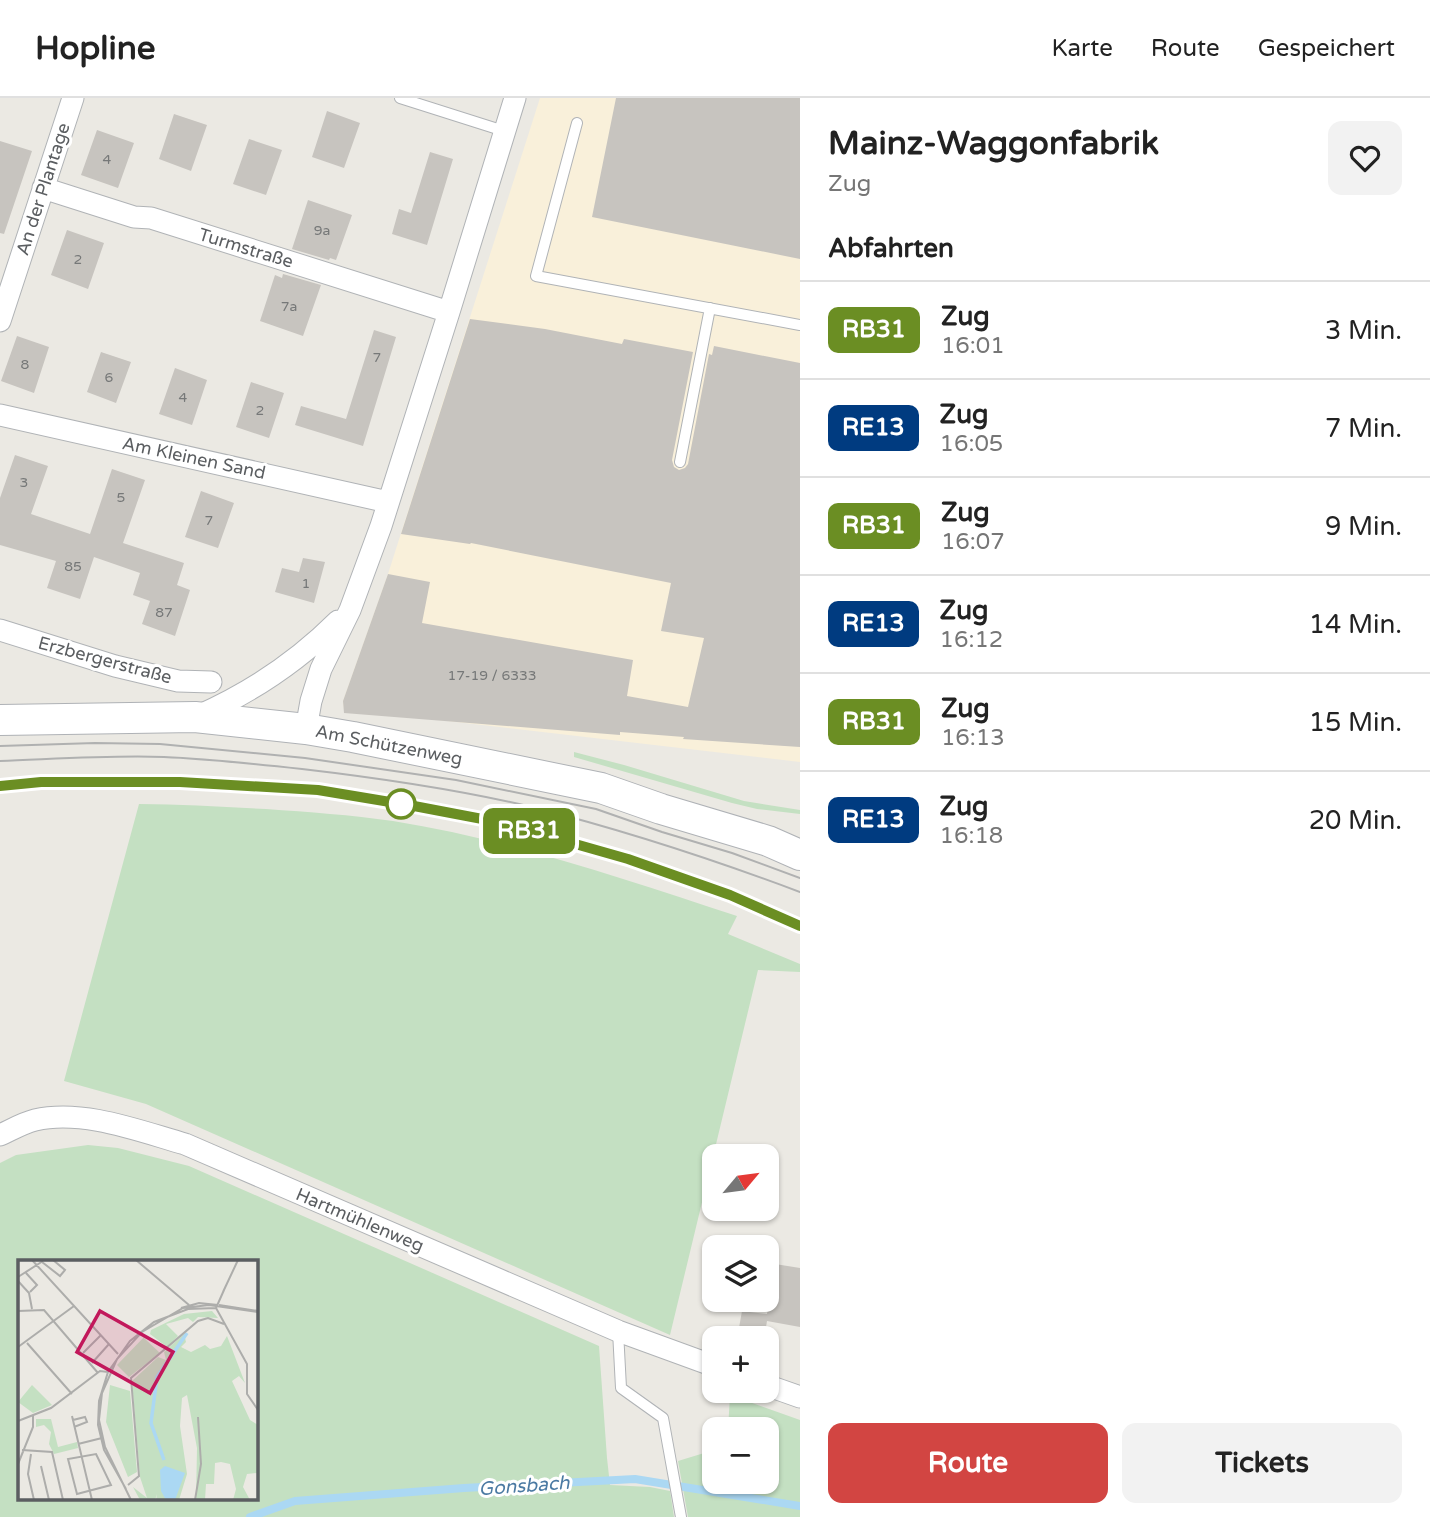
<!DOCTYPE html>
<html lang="de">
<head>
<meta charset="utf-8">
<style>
  :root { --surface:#fff; --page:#f2f2f2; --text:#222; --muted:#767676; --line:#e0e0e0; --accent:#d24542 }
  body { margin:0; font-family:"Varela Round",sans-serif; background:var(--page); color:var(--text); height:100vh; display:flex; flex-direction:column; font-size:26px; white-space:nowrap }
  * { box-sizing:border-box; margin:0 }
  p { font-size:23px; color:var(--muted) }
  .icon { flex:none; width:38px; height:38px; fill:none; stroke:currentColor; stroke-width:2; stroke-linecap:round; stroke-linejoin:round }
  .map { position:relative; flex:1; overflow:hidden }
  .details { display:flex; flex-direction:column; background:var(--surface); width:630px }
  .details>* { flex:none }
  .badge { padding:0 14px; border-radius:10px; font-size:24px; line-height:46px }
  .needle { width:46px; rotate:61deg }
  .fabs { position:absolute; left:702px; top:1046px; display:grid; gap:14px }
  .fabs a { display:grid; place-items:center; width:77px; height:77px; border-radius:14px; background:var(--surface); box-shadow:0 2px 5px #0004; font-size:35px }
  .map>.badge { position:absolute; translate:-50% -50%; box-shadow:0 0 0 4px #fff }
  h2 { padding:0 28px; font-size:26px; line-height:63px }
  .round { display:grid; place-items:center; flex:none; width:74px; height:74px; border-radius:14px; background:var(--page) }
  .summary { display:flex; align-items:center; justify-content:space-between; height:119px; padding:0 28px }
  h1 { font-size:33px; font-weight:700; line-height:52px }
  .primary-button { display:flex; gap:14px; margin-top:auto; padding:14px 28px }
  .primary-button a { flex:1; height:80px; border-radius:14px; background:var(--accent); color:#fff; font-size:28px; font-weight:700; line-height:80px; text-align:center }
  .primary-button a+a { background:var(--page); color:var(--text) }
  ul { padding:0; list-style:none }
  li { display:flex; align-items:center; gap:21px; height:98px; padding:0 28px; border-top:2px solid var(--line) }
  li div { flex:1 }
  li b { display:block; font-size:26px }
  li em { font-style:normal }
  li .badge { min-width:77px; font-weight:700; text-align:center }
  header { display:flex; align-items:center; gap:42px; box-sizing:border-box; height:98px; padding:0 35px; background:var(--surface); border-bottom:2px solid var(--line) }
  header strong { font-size:33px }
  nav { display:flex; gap:38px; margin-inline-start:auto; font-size:24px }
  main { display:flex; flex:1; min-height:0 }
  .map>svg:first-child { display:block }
  .commercial { fill:#f9f0da }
  .green { fill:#c4e0c2; fill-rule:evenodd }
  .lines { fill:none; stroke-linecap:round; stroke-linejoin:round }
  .stream { stroke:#abd8f3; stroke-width:8 }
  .building { fill:#c7c4bf }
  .lane-casing { stroke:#b0b3b6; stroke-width:12 }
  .street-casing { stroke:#b0b3b6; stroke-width:23 }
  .secondary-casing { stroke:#afb2b6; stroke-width:32 }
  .lane { stroke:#fff; stroke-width:10 }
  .street { stroke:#fff; stroke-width:21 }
  .secondary { stroke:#fff; stroke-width:30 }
  .tram { stroke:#b0b1b1; stroke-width:2 }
  .rail-casing { stroke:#b0b1b1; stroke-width:8 }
  .rail { stroke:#fff; stroke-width:5; stroke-dasharray:16; stroke-linecap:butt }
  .line-casing { stroke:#fff; stroke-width:16 }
  .line { stroke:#6b8e23; stroke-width:10 }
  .stop-dot { fill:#fff; stroke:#6b8e23; stroke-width:3.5 }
  .labels { text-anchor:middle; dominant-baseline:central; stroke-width:6; stroke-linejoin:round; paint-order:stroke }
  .number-label { font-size:14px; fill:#767878 }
  .street-label { font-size:18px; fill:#5b5e61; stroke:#fff }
  .water-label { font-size:19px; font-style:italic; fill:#4b7aa3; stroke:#fff }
  .inset-river { fill:none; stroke:#abd8f3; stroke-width:3.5 }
  .inset-road { fill:none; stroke:#adadab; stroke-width:2 }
  .view { fill:#c2185b; fill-opacity:0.15; stroke:#c2185b; stroke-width:3.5 }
  .inset-edge { fill:none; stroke:#5b5e61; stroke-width:3.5 }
</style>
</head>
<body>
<header>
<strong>Hopline</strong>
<nav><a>Karte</a><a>Route</a><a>Gespeichert</a></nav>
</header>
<main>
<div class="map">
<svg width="800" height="1419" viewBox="0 0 800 1419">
  <rect width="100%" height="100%" fill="#ebe9e3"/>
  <!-- commercial -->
  <path class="commercial" d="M540,0H800V664L344,611L343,603L388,476Z"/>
  <!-- green -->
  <path class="green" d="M574,654L624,667L744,703L800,712V716L757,711L732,705L574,659Z
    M139,706C181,706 224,709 266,711C309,714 351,717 393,723C511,742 624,781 737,818L728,836L800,866V874L758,872L670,1237L146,1006L64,983Z
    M88,1047L118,1050L189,1068L599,1248L607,1360L610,1387L650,1389L670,1393L674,1419H0V1065L16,1057ZM19,1164H256V1400H19Z
    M730,1297L800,1322V1419H688L678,1363L714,1352V1384H766V1332H728Z"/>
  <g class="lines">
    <!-- stream -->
    <path class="stream" d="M250,1419L295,1403L464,1390L635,1381L800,1408"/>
  </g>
  <!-- building -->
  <path class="building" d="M616,0H800V161L592,119Z
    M327,13L360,25L344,70L312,59Z
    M174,16L207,27L191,73L159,61Z
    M97,32L134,45L118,90L81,77Z
    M249,41L282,52L266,97L233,86Z
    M0,43L32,53L4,136L0,135Z
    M430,54L453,61L427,147L392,136L399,111L411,115Z
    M308,102L352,117L336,162L330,160L329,162L292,151Z
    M67,132L104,145L88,191L51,177Z
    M283,176L321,187L303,238L260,223L275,177L282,180Z
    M470,221L545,231L622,246L624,241L693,254L672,362L674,369L679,372L685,370L688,366L709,256L712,257L714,248L800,265V649L683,641L684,639L620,634V637L344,615L343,603L388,476L430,484L422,525L633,562L627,598L688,609L704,540L661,533L671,485L471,445L470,446L401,436Z
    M374,232L396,239L363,348L295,327L301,308L346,321Z
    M17,238L49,249L34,295L1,283Z
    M101,254L131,264L116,305L87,294Z
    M175,270L207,282L192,327L159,316Z
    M251,284L284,295L269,340L236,329Z
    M15,357L48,368L31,416L90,436L112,371L145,382L123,445L184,465L177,487L190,492L175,538L142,526L150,503L133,497L140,475L94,459L80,501L47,490L56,463L0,447V400Z
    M201,393L234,405L218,450L185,439Z
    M303,460L325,464L314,505L275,494L282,470L299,474Z
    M775,1166L800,1170V1229L767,1223L764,1241H737L742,1213L767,1216Z"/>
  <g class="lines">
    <!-- lane casing -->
    <g class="lane-casing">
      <path id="lane" d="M400,0L504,33
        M577,25L536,178L800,227
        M680,364L710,210
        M618,1233L621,1290L663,1320L681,1419"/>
    </g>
    <!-- street casing -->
    <g class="street-casing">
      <path id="street" d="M43,90L134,119L151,120L449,214
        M0,223L73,0
        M0,317L388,404
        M0,532L115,568L178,583L211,584
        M198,618C250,595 297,564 338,523
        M306,631L311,603L321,571L350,512L381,428L449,214L515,0
        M0,1037C11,1032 23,1025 35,1022C83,1011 139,1033 185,1046L618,1233L714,1268
        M766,1287L800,1299"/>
    </g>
    <!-- secondary casing -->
    <g class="secondary-casing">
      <path id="secondary" d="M0,622L195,619L306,631L353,639L601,690L661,711L768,743L800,757"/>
    </g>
    <!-- lane -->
    <use href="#lane" class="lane"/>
    <!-- street -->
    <use href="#street" class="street"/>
    <!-- secondary -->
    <use href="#secondary" class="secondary"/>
    <!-- tram -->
    <path class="tram" d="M0,648L95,645L160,646L305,660L456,682L596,711L662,734L732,755L800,780
      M0,663C55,661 110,657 164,659C210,661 256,666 302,671C379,680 456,691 532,709C623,732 712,761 800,794"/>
    <!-- rail casing -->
    <g class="rail-casing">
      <path id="rail" d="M0,688L41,685L180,684L318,692L414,708L498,724L629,761L731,797L800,828"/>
    </g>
    <!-- rail -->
    <use href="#rail" class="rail"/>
  </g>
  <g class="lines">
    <!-- line casing -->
    <g class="line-casing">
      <path id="line" d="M0,688L41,684H180L318,692L414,708L498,724L628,761L730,797L800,828"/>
    </g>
    <!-- line -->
    <use href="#line" class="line"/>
  </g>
  <!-- markers -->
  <circle class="stop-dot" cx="401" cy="706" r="14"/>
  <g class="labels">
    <!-- number labels -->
    <g class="number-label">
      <text x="107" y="61">4</text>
      <text x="322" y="132">9a</text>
      <text x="78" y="161">2</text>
      <text x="289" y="208">7a</text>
      <text x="377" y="259">7</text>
      <text x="25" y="266">8</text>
      <text x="109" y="279">6</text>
      <text x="183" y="299">4</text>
      <text x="260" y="312">2</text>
      <text x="24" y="384">3</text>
      <text x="121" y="399">5</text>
      <text x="209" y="422">7</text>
      <text x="73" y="468">85</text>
      <text x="306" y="485">1</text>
      <text x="164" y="514">87</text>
      <text x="492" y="577">17-19 / 6333</text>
    </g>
    <!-- street labels -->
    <g class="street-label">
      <text transform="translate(43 91) rotate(-72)">An der Plantage</text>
      <text transform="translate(246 150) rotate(17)">Turmstraße</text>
      <text transform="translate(194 360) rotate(12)">Am Kleinen Sand</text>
      <text transform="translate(105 562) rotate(15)">Erzbergerstraße</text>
      <text transform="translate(389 647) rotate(11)">Am Schützenweg</text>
      <text transform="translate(360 1122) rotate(23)">Hartmühlenweg</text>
    </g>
    <!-- water labels -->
    <g class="water-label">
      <text transform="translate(524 1388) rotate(-4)">Gonsbach</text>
    </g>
  </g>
  <!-- overview -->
  <g transform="translate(18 1162)">
    <rect width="240" height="240" fill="#ebe9e3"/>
    <path d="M194,51L200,58L180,57L175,62L170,58L148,64L160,76L149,87L132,74L133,70L166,54ZM166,74L168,82L163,87L173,92L187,85L192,89L203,86L209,76L227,123L221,116L214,121L232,160L240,165L239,213L229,214L225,227L232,240H215L218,229L212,204L203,202L197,203L196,224H188L187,240H178L179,188L169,135L164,138L162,166L169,214L161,240H138L139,234L137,240H122L115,227L129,238L122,217L114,121L140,97L148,100L146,92ZM128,75L126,78L142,93L111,117L99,105ZM14,125L34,145L15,153L0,142ZM92,125L112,131L119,212L110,217L88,162ZM18,159H33L40,187L59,182L60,188L36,194L31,184L33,172L26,165L18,167Z" fill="#c4e0c2"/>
    <path d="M147,206L167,213L157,240H148L143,231L142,210Z" fill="#abd8f3"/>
    <path class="inset-river" d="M146,200L133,163L139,117L169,73"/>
    <path class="inset-road" d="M14,0L100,94M118,0L171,45M24,2L42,16L47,10L35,0M8,13L19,25L12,32M0,17L25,1M0,21L11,33L14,49M206,30L198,48L229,104V134L240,150M205,32L220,0M201,45L240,51M163,48L181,43L200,45M0,51L26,50L80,113M9,83L54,134M0,87L56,46M65,93L83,75M74,103L91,84M54,156L74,240M55,160L67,157L69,162L56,167M0,161L33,148L82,111L90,112M60,184L84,178M4,190L34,192L45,240M13,194L10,214L16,240M78,194L93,225L59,234L50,199ZM0,204L15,167V156M23,206L31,240M110,225L121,216L113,118L180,61L190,58L206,64M108,229L86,190L80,165L81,141L90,112L112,81L136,62L170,49L198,48M113,240L87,187L81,160L84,133L99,99L124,72L165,48L191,45L240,52M177,240L183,204L180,157"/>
    <path class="view" d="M82,51L155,92L132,133L59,92Z"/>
    <rect width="240" height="240" class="inset-edge"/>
  </g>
</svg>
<div class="fabs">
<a><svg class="needle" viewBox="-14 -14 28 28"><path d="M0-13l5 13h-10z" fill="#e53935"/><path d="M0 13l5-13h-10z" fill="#767676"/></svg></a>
<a><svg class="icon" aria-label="layers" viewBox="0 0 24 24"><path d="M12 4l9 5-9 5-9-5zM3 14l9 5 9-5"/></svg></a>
<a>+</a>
<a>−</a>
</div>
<b class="badge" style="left:529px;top:733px;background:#6b8e23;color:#fff">RB31</b>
</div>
<section class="details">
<div class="summary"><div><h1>Mainz-Waggonfabrik</h1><p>Zug</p></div><a class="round"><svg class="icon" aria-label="heart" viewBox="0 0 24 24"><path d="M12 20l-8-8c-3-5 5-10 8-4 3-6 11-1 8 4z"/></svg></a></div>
<h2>Abfahrten</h2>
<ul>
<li><span class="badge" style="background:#6b8e23;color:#fff">RB31</span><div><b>Zug</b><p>16:01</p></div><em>3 Min.</em></li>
<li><span class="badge" style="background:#003b80;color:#fff">RE13</span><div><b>Zug</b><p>16:05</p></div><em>7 Min.</em></li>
<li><span class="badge" style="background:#6b8e23;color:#fff">RB31</span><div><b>Zug</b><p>16:07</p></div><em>9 Min.</em></li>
<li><span class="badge" style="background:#003b80;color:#fff">RE13</span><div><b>Zug</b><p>16:12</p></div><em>14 Min.</em></li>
<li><span class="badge" style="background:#6b8e23;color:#fff">RB31</span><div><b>Zug</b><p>16:13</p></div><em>15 Min.</em></li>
<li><span class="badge" style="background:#003b80;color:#fff">RE13</span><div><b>Zug</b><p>16:18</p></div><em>20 Min.</em></li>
</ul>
<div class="primary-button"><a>Route</a><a>Tickets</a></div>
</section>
</main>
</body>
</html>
